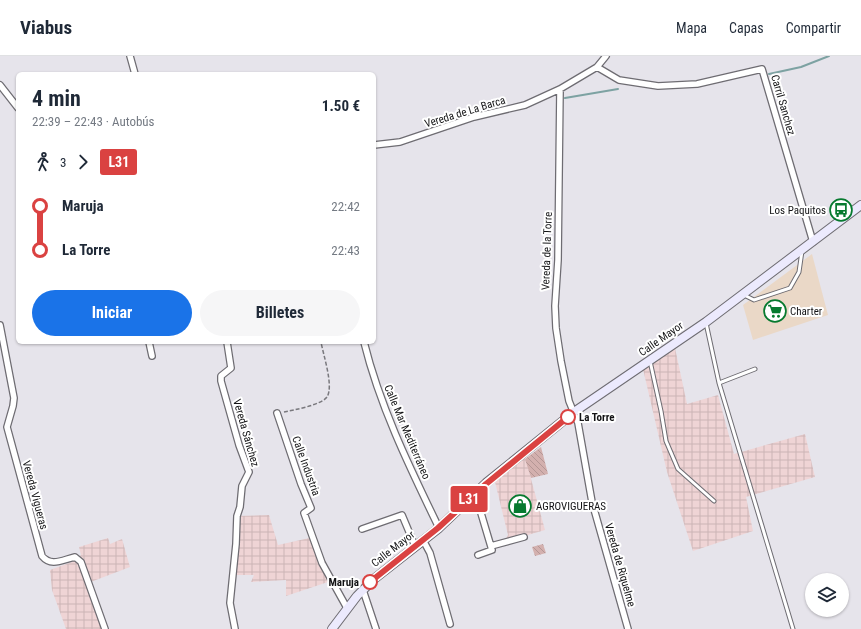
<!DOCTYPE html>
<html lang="es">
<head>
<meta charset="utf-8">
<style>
  :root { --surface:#fff; --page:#f6f6f7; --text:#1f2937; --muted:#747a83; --line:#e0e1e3; --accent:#1a73e8 }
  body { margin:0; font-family:"Roboto Condensed",sans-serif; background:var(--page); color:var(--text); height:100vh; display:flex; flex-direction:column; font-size:15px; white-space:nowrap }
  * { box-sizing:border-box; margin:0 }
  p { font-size:13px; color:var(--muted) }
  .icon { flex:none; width:22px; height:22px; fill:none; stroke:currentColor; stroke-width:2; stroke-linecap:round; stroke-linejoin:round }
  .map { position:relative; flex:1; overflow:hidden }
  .side { position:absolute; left:16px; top:16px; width:360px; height:272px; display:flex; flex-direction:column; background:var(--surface); border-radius:6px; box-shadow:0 1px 3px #0004 }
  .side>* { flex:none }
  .badge { padding:0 8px; border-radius:3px; font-size:14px; line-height:26px }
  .controls { position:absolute; left:805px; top:517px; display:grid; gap:8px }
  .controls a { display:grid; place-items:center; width:44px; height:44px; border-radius:50%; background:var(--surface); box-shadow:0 1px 3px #0004; font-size:20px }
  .map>.badge { position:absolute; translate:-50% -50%; box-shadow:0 0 0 2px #fff }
  .legs { display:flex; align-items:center; gap:6px; height:44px; padding:0 16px; font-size:13px }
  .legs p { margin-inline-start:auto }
  .headline { display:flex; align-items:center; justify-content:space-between; height:68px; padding:0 16px }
  h1 { font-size:22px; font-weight:700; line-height:30px }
  .action { display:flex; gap:8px; margin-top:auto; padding:8px 16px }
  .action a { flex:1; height:46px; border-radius:24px; background:var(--accent); color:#fff; font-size:16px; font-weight:700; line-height:46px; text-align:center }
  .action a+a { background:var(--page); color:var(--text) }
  ul { padding:0 16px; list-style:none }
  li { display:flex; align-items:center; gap:14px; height:44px; font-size:15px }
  li i { display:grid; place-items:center; width:6px; height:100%; margin:0 5px; background:currentColor }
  li i::after { content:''; width:10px; height:10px; margin:-5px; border:3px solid; border-radius:50%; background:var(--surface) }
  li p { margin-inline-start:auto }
  li:first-child i { background:linear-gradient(#0000 50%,currentColor 0) }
  li:last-child i { background:linear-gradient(currentColor 50%,#0000 0) }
  header { display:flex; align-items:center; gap:24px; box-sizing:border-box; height:56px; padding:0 20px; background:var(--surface); border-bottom:1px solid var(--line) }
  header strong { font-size:19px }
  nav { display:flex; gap:22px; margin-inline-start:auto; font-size:14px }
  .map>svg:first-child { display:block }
  .commercial { fill:#ead8c7 }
  .industrial { fill:url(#industrial-grid) }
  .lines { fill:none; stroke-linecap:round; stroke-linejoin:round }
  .stream { stroke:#7da2a2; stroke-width:2 }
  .building { fill:url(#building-back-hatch) }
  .lane-casing { stroke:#6e6c72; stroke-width:5 }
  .street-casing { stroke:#6e6c72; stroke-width:8 }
  .secondary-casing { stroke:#6e6c72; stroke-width:10 }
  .path { stroke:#79787d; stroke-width:1.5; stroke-dasharray:4 2; stroke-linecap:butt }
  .lane { stroke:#fff; stroke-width:3 }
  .street { stroke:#fff; stroke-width:5.5 }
  .secondary { stroke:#eceafd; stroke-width:8 }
  .line-1-casing { stroke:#fff; stroke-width:9 }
  .line-1 { stroke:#da4241; stroke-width:6 }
  .stop-1-dot { fill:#fff; stroke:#da4241; stroke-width:2 }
  .labels { text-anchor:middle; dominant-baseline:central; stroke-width:4; stroke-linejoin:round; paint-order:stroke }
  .street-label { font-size:11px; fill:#131315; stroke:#fff }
  .poi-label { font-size:11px; fill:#131315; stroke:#fff; text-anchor:start }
  .stop-label { font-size:11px; font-weight:bold; fill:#131315; stroke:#fff; text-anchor:start }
</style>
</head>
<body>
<header>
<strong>Viabus</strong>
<nav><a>Mapa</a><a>Capas</a><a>Compartir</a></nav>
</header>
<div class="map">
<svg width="861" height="573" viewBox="0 0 861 573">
  <defs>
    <pattern id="industrial-grid" width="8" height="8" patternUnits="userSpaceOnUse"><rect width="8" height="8" fill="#efd4d5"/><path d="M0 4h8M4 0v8" fill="none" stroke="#ccb5b6"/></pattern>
    <pattern id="building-back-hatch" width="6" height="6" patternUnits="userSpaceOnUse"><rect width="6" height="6" fill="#d3b0ae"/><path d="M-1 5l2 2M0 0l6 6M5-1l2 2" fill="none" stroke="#b49695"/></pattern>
  </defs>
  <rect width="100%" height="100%" fill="#e6e4eb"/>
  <!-- commercial -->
  <path class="commercial" d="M812,198L828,259L753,284L743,249Z"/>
  <!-- industrial -->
  <path class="industrial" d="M675,292L687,348L718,339L734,398L805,378L815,421L746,441L753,475L693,495L667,416L643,313Z
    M525,401L545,474L504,486L508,479L495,426Z
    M269,459L278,489L314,481L334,524L286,540V524L251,526L254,519H233L237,460Z
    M108,482L110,488L122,483L130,511L88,527L105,573H66L52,534L50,514L72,506L81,499L79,491Z"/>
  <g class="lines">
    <!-- stream -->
    <path class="stream" d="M769,18L801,11L829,0
      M565,42L618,33"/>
  </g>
  <!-- building -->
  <path class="building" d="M541,391L548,418L531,422L525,403Z
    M543,488L546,497L535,500L532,491Z"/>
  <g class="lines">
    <!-- lane casing -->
    <g class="lane-casing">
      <path id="lane" d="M744,239L754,244L790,232L799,216L802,195
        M706,267L719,327L793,573
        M650,305L661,355L666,385L678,413L714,445
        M719,327L755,313"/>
    </g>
    <!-- street casing -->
    <g class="street-casing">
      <path id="street" d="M130,0L135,18
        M597,11L619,24L658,30L697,28L762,13L813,186
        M0,29L18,52
        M560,33L558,204L555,250L556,272L561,305L569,345L578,367L592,446L628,573
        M374,89L400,86L474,61L525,49L560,33L597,11L606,0
        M0,269L14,342L13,350L7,371L42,500C51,511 62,504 75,501L81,506L105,573
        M149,286L152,300
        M227,286L231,312L221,320V325L239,389L249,416L242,430L240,451L237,460L236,488L230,547L235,573
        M364,286C380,351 410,412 439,472
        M277,357L301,428L311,452L304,457L322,507L347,552
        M475,437L492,494L478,499
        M362,473L402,459L415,490
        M423,484L430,497L450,568
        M491,490L524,481
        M363,534L376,573"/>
    </g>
    <!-- secondary casing -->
    <g class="secondary-casing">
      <path id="secondary" d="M332,573L357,540L374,523L439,472L486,427L553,373L574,356L706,266L861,149"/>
    </g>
    <!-- path -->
    <path class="path" d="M284,356C294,354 321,349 327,341C334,330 323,298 321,286"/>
    <!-- lane -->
    <use href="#lane" class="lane"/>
    <!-- street -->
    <use href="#street" class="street"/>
    <!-- secondary -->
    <use href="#secondary" class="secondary"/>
  </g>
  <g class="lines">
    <!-- line-1 casing -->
    <g class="line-1-casing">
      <path id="line-1" d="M370,526L438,472L486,428L568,361"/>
    </g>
    <!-- line-1 -->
    <use href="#line-1" class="line-1"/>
  </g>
  <!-- icons -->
  <defs>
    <g id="bus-ring" transform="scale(1.15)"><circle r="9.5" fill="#fff" stroke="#077a2f" stroke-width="1.5"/><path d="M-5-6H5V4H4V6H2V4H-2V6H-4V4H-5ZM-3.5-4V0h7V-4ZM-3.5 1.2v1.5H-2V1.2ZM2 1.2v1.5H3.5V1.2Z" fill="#077a2f"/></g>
    <g id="supermarket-ring" transform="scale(1.15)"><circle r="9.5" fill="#fff" stroke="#077a2f" stroke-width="1.5"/><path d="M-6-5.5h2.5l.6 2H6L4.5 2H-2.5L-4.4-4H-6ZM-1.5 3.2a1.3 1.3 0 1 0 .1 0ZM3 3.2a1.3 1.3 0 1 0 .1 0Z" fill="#077a2f"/></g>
    <g id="shop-ring" transform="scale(1.15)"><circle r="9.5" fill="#fff" stroke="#077a2f" stroke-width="1.5"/><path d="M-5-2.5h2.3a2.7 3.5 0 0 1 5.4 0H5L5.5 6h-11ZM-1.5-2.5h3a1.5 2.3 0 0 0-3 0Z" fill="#077a2f"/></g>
  </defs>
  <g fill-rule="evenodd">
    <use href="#bus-ring" x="841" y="154"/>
    <use href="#supermarket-ring" x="775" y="255"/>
    <use href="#shop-ring" x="520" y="450"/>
  </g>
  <!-- markers -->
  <g class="stop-1-dot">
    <circle cx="568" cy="361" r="7"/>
    <circle cx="370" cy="526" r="7"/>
  </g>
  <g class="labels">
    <!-- street labels -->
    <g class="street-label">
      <text transform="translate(783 49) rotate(74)">Carril Sanchez</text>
      <text transform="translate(465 56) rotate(-17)">Vereda de La Barca</text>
      <text transform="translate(547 195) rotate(-88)">Vereda de la Torre</text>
      <text transform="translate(661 283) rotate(-35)">Calle Mayor</text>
      <text transform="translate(407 376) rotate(67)">Calle Mar Mediterráneo</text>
      <text transform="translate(246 377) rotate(74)">Vereda Sánchez</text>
      <text transform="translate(306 410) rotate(70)">Calle Industria</text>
      <text transform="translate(35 439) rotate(75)">Vereda Vigueras</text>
      <text transform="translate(393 493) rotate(-38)">Calle Mayor</text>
      <text transform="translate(620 509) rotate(74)">Vereda de Riquelme</text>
    </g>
    <!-- poi labels -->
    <g class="poi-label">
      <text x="826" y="154" text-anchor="end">Los Paquitos</text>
      <text x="790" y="255">Charter</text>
      <text x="536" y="450">AGROVIGUERAS</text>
    </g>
    <!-- stop labels -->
    <g class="stop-label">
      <text x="579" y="361">La Torre</text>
      <text x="359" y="526" text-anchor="end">Maruja</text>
    </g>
  </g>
</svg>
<div class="controls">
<a><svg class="icon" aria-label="layers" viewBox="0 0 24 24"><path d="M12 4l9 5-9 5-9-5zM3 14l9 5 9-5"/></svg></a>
</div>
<b class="badge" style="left:469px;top:443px;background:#da4241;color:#fff">L31</b>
<section class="side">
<div class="headline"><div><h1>4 min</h1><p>22:39 – 22:43 · Autobús</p></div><b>1.50 €</b></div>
<div class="legs"><svg class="icon" aria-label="walk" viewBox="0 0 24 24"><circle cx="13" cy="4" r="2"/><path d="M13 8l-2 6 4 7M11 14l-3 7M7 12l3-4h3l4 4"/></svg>3<svg class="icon" aria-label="forward" viewBox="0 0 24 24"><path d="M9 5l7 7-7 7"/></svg><b class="badge" style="background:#da4241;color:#fff">L31</b></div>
<ul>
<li><i style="color:#da4241"></i><b>Maruja</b><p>22:42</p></li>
<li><i style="color:#da4241"></i><b>La Torre</b><p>22:43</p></li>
</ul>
<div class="action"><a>Iniciar</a><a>Billetes</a></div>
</section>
</div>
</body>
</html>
